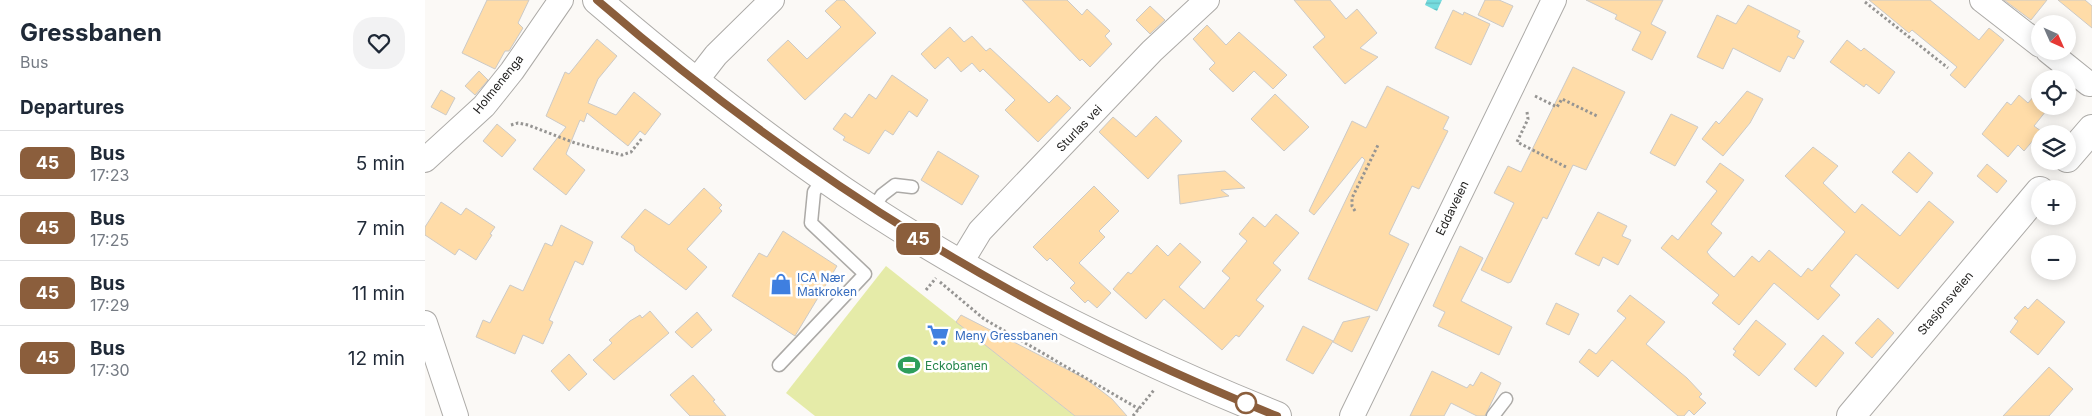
<!DOCTYPE html>
<html lang="en">
<head>
<meta charset="utf-8">
<style>
  :root { --surface:#fff; --page:#f2f2f3; --text:#1f2937; --muted:#747a83; --line:#e0e1e3 }
  body { margin:0; font-family:Inter,sans-serif; background:var(--page); color:var(--text); height:100vh; display:flex; flex-direction:column; font-size:19px; white-space:nowrap }
  * { box-sizing:border-box; margin:0 }
  p { font-size:16px; color:var(--muted) }
  .icon { flex:none; width:28px; height:28px; fill:none; stroke:currentColor; stroke-width:2; stroke-linecap:round; stroke-linejoin:round }
  .map { position:relative; flex:1; overflow:hidden }
  .side { display:flex; flex-direction:column; background:var(--surface); width:425px }
  .side>* { flex:none }
  .badge { padding:0 10px; border-radius:8px; font-size:18px; line-height:32px }
  .needle { width:32px; rotate:135deg }
  .fabs { position:absolute; left:1606px; top:15px; display:grid; gap:10px }
  .fabs a { display:grid; place-items:center; width:45px; height:45px; border-radius:50%; background:var(--surface); box-shadow:0 2px 12px #0003; font-size:25px }
  .map>.badge { position:absolute; translate:-50% -50%; box-shadow:0 0 0 2px #fff }
  h2 { padding:0 20px; font-size:19px; line-height:45px }
  .round { display:grid; place-items:center; flex:none; width:52px; height:52px; border-radius:20px; background:var(--page) }
  .summary { display:flex; align-items:center; justify-content:space-between; height:85px; padding:0 20px }
  h1 { font-size:24px; font-weight:700; line-height:38px }
  ul { padding:0; list-style:none }
  li { display:flex; align-items:center; gap:15px; height:65px; padding:0 20px; border-top:1px solid var(--line) }
  li div { flex:1 }
  li b { display:block; font-size:19px }
  li em { font-style:normal }
  li .badge { min-width:55px; font-weight:700; text-align:center }
  main { display:flex; flex:1; min-height:0 }
  .map>svg:first-child { display:block }
  .green { fill:#e5eba8 }
  .water { fill:url(#water-rules) }
  .building { fill:#ffdca8; stroke:#cccac7 }
  .lines { fill:none; stroke-linecap:round; stroke-linejoin:round }
  .service-casing { stroke:#acaaa7; stroke-width:15 }
  .minor-casing { stroke:#acaaa7; stroke-width:26 }
  .tertiary-casing { stroke:#acaaa7; stroke-width:30 }
  .secondary-casing { stroke:#acaaa7; stroke-width:30 }
  .path { stroke:#969593; stroke-width:3; stroke-dasharray:2.5 2.5; stroke-linecap:butt }
  .service { stroke:#fff; stroke-width:12 }
  .minor { stroke:#fff; stroke-width:24 }
  .tertiary { stroke:#fff; stroke-width:28 }
  .secondary { stroke:#fff; stroke-width:28 }
  .line-casing { stroke:#fff; stroke-width:11 }
  .line { stroke:#8b5e3c; stroke-width:8 }
  .stop-dot { fill:#fff; stroke:#8b5e3c; stroke-width:2.5 }
  .labels { text-anchor:middle; dominant-baseline:central; stroke-width:5; stroke-linejoin:round; paint-order:stroke }
  .street-label { font-size:12px; fill:#1f1e1d; stroke:#fff }
  .shop-label { font-size:12px; fill:#366cbe; stroke:#fff; text-anchor:start }
  .leisure-label { font-size:12px; fill:#27864d; stroke:#fff; text-anchor:start }
</style>
</head>
<body>
<main>
<section class="side">
<div class="summary"><div><h1>Gressbanen</h1><p>Bus</p></div><a class="round"><svg class="icon" aria-label="heart" viewBox="0 0 24 24"><path d="M12 20l-8-8c-3-5 5-10 8-4 3-6 11-1 8 4z"/></svg></a></div>
<h2>Departures</h2>
<ul>
<li><span class="badge" style="background:#8b5e3c;color:#fff">45</span><div><b>Bus</b><p>17:23</p></div><em>5 min</em></li>
<li><span class="badge" style="background:#8b5e3c;color:#fff">45</span><div><b>Bus</b><p>17:25</p></div><em>7 min</em></li>
<li><span class="badge" style="background:#8b5e3c;color:#fff">45</span><div><b>Bus</b><p>17:29</p></div><em>11 min</em></li>
<li><span class="badge" style="background:#8b5e3c;color:#fff">45</span><div><b>Bus</b><p>17:30</p></div><em>12 min</em></li>
</ul>
</section>
<div class="map">
<svg width="1667" height="416" viewBox="0 0 1667 416">
  <defs>
    <pattern id="water-rules" width="6" height="5" patternUnits="userSpaceOnUse" patternTransform="scale(1.25)"><rect width="6" height="5" fill="#75dcdf"/><path d="M0 2.5h6" fill="none" stroke="#65bcbf"/></pattern>
  </defs>
  <rect width="100%" height="100%" fill="#fbf9f6"/>
  <!-- green -->
  <path class="green" d="M461,266L650,416H390L361,393Z"/>
  <!-- water -->
  <path class="water" d="M1002,0H1017L1012,11L1000,5Z"/>
  <!-- building -->
  <path class="building" d="M62,0H104L93,23L98,28L84,51H80L70,69L37,53Z
    M412,0H419L451,33L380,100L342,60L363,40L382,59L416,27L400,11Z
    M597,0H642L657,15L662,9L685,31L680,36L687,44L665,67L657,59L655,61Z
    M869,0H905L921,19L932,9L952,33L935,48L953,57L920,84L888,47L900,37Z
    M1060,0H1074L1088,6L1078,27L1053,15Z
    M1161,0H1238L1226,24L1241,32L1227,60L1207,50L1216,32L1190,19L1192,15Z
    M1444,0H1505L1554,40L1564,28L1579,40L1540,88L1525,75L1532,67L1487,30L1484,33Z
    M1579,0H1622L1606,20Z
    M1633,0H1660L1667,6V28Z
    M1323,5L1375,31L1372,37L1379,41L1369,59L1363,56L1355,72L1308,48L1298,69L1272,57L1292,15L1311,24Z
    M725,6L740,20L725,34L711,20Z
    M1028,10L1038,15L1039,12L1065,24L1046,65L1010,48Z
    M782,25L801,45L814,32L862,75L848,89L829,71L808,92L784,69L790,63L768,39Z
    M525,27L539,42L547,36L561,51L565,48L624,103L632,95L646,108L613,142L580,110L590,100L558,69L555,72L547,63L536,72L523,57L510,69L496,54Z
    M172,39L192,56L173,79L163,103L191,115L209,92L236,114L220,135L215,131L203,146L162,113L159,122L155,120L141,154L160,170L141,195L108,169L141,127L121,116L140,72L144,74Z
    M1422,40L1436,51L1439,48L1470,72L1454,94L1441,84L1439,87L1405,62Z
    M1148,67L1200,92L1161,170L1148,165L1122,219L1118,217L1086,282L1083,283L1056,270L1089,203L1069,193L1083,166L1096,172Z
    M54,71L63,80L50,95L40,86Z
    M467,75L503,100L492,117L484,111L468,135L460,130L444,154L418,140L420,137L408,129L420,113L427,118L444,94L451,99Z
    M962,86L1024,117L1018,129L1023,131L994,189L987,186L964,234L984,244L952,311L883,279L940,160L937,157L889,215L884,211L927,121L941,128Z
    M1615,89V106H1625L1609,126L1616,131L1599,151L1593,145L1583,157L1557,134L1582,102L1586,105L1594,95L1603,103Z
    M16,90L30,98L21,115L6,107Z
    M1322,91L1338,99L1325,123L1298,156L1277,139L1291,121L1294,124Z
    M850,94L884,127L859,151L826,119Z
    M1246,114L1273,127L1250,166L1225,153Z
    M731,116L757,141L723,179L674,132L688,117L711,137Z
    M72,124L91,140L77,157L58,141Z
    M1388,147L1413,166L1398,183L1430,213L1437,204L1475,236L1504,201L1529,222L1473,289L1431,254L1405,286L1415,295L1393,320L1349,283L1314,325L1287,303L1294,295L1236,248L1247,235L1253,240L1292,191L1281,182L1295,163L1319,180L1286,224L1297,233L1282,252L1286,257L1309,277L1327,256L1334,262L1344,250L1376,277L1383,268L1387,271L1420,232L1360,176Z
    M513,151L554,176L537,205L496,180Z
    M1484,152L1508,173L1492,193L1467,172Z
    M1562,164L1582,181L1572,193L1552,176Z
    M800,171L820,188L796,190L804,196L755,204L753,175Z
    M669,186L694,211L674,231L680,237L654,263L686,293L672,308L663,300L660,303L645,288L650,283L625,258L622,261L608,247Z
    M279,188L297,205L294,208L297,211L262,249L282,267L261,290L210,251L209,246L196,237L220,209L244,225Z
    M16,202L36,215L41,208L70,227L65,234L67,235L51,260L34,249L30,255L0,235V227Z
    M1173,212L1202,226L1197,236L1206,240L1193,265L1178,257L1174,266L1150,254Z
    M851,214L874,233L848,263L856,270L831,300L839,306L814,337L811,335L797,350L739,299L721,319L688,289L703,272L706,274L732,245L743,256L755,243L776,262L754,287L779,309L805,278L797,271L822,241L814,234L828,217L840,227Z
    M136,225L168,242L158,265L150,261L124,320L128,322L118,344L98,335L90,354L51,337L58,320L65,323L85,285L98,291L120,243L127,246Z
    M358,231L412,266L370,336L307,296L334,253L342,257Z
    M1035,246L1058,258L1036,301L1087,327L1074,355L1013,326L1020,312L1008,306Z
    M1205,295L1240,322L1221,344L1262,378L1277,394L1274,397L1281,403L1269,415L1264,410L1259,416H1253L1187,360L1173,377L1154,362L1164,349L1171,354L1201,318L1192,311Z
    M1612,299L1640,322L1613,355L1585,332L1593,321L1589,318L1600,306L1603,309Z
    M1131,303L1154,314L1144,335L1121,324Z
    M225,311L244,333L189,380L168,360L187,343L184,340L205,321L215,315L217,318Z
    M272,312L287,330L267,348L250,332Z
    M536,315L661,379L687,399L702,416H650L531,322Z
    M945,316L927,352L908,342L918,322Z
    M1453,318L1469,333L1447,358L1430,343Z
    M1331,320L1361,344L1334,376L1308,355L1311,351L1308,349Z
    M878,326L908,341L888,374L861,360Z
    M1398,335L1419,353L1391,387L1369,369Z
    M144,354L162,374L144,391L126,371Z
    M1624,367L1648,389L1624,416H1578Z
    M1007,371L1042,388L1045,384L1048,386L1056,372L1076,383L1060,416H1052L1026,403L1019,416H985Z
    M268,375L290,400L288,401L301,416H265L245,395Z"/>
  <g class="lines">
    <!-- service casing -->
    <g class="service-casing">
      <path id="service" d="M447,210L457,195L470,185L487,187
        M354,365L440,274L386,223L389,192L399,177
        M1068,416L1081,399"/>
    </g>
    <!-- minor casing -->
    <g class="minor-casing">
      <path id="minor" d="M1557,0L1615,45
        M1623,51L1664,84
        M270,82L291,55L347,0
        M0,160L59,106L87,71L136,0
        M535,264L555,231L727,51L782,0
        M0,323L31,416
        M927,416L1129,0"/>
    </g>
    <!-- tertiary casing -->
    <g class="tertiary-casing">
      <path id="tertiary" d="M1642,158L1667,129
        M1426,416L1615,191"/>
    </g>
    <!-- secondary casing -->
    <g class="secondary-casing">
      <path id="secondary" d="M172,0C260,75 350,147 447,210C575,293 711,359 852,416"/>
    </g>
    <!-- path -->
    <path class="path" d="M1440,2L1523,68
      M1110,96L1132,107L1137,99L1172,116
      M1102,112L1103,119L1092,142L1143,168
      M86,125L93,123L103,125L150,143L197,155L206,152L218,137
      M930,211L927,206V198L953,145
      M515,282L559,319L714,409
      M501,290L511,278
      M708,416L729,390"/>
    <!-- service -->
    <use href="#service" class="service"/>
    <!-- minor -->
    <use href="#minor" class="minor"/>
    <!-- tertiary -->
    <use href="#tertiary" class="tertiary"/>
    <!-- secondary -->
    <use href="#secondary" class="secondary"/>
  </g>
  <g class="lines">
    <!-- line casing -->
    <g class="line-casing">
      <path id="line" d="M172,0C381,180 596,314 852,416"/>
    </g>
    <!-- line -->
    <use href="#line" class="line"/>
  </g>
  <!-- icons -->
  <defs>
    <g id="shop-bare" transform="scale(1.725)"><path d="M-5-2.5h2.3a2.7 3.5 0 0 1 5.4 0H5L5.5 6h-11ZM-1.5-2.5h3a1.5 2.3 0 0 0-3 0Z" fill="#3f7fe0" stroke="#fff" stroke-width="2.5" paint-order="stroke"/></g>
    <g id="supermarket-bare" transform="scale(1.725)"><path d="M-6-5.5h2.5l.6 2H6L4.5 2H-2.5L-4.4-4H-6ZM-1.5 3.2a1.3 1.3 0 1 0 .1 0ZM3 3.2a1.3 1.3 0 1 0 .1 0Z" fill="#3f7fe0" stroke="#fff" stroke-width="2.5" paint-order="stroke"/></g>
    <g id="stadium-bare" transform="scale(1.725)"><path d="M0-5a6.5 5 0 1 0 0 10a6.5 5 0 1 0 0-10ZM-3.5-1.8h7v3.6h-7Z" fill="#2e9e5b" stroke="#fff" stroke-width="2.5" paint-order="stroke"/></g>
  </defs>
  <g fill-rule="evenodd">
    <use href="#shop-bare" x="356" y="284"/>
    <use href="#supermarket-bare" x="513" y="335"/>
    <use href="#stadium-bare" x="484" y="365"/>
  </g>
  <!-- markers -->
  <circle class="stop-dot" cx="821" cy="403" r="10"/>
  <g class="labels">
    <!-- street labels -->
    <g class="street-label">
      <text transform="translate(73 84) rotate(-51)">Holmenenga</text>
      <text transform="translate(654 128) rotate(-46)">Sturlas vei</text>
      <text transform="translate(1027 208) rotate(-64)">Eddaveien</text>
      <text transform="translate(1520 303) rotate(-50)">Stasjonsveien</text>
    </g>
    <!-- shop labels -->
    <g class="shop-label">
      <text x="372" y="277">ICA Nær<tspan x="372" dy="14">Matkroken</tspan></text>
      <text x="530" y="335">Meny Gressbanen</text>
    </g>
    <!-- leisure labels -->
    <g class="leisure-label">
      <text x="500" y="365">Eckobanen</text>
    </g>
  </g>
</svg>
<div class="fabs">
<a><svg class="needle" viewBox="-14 -14 28 28"><path d="M0-13l5 13h-10z" fill="#e53935"/><path d="M0 13l5-13h-10z" fill="#747a83"/></svg></a>
<a><svg class="icon" aria-label="locate" viewBox="0 0 24 24"><circle cx="12" cy="12" r="6"/><path d="M12 2v4M12 18v4M2 12h4M18 12h4"/></svg></a>
<a><svg class="icon" aria-label="layers" viewBox="0 0 24 24"><path d="M12 4l9 5-9 5-9-5zM3 14l9 5 9-5"/></svg></a>
<a>+</a>
<a>−</a>
</div>
<b class="badge" style="left:493px;top:239px;background:#8b5e3c;color:#fff">45</b>
</div>
</main>
</body>
</html>
